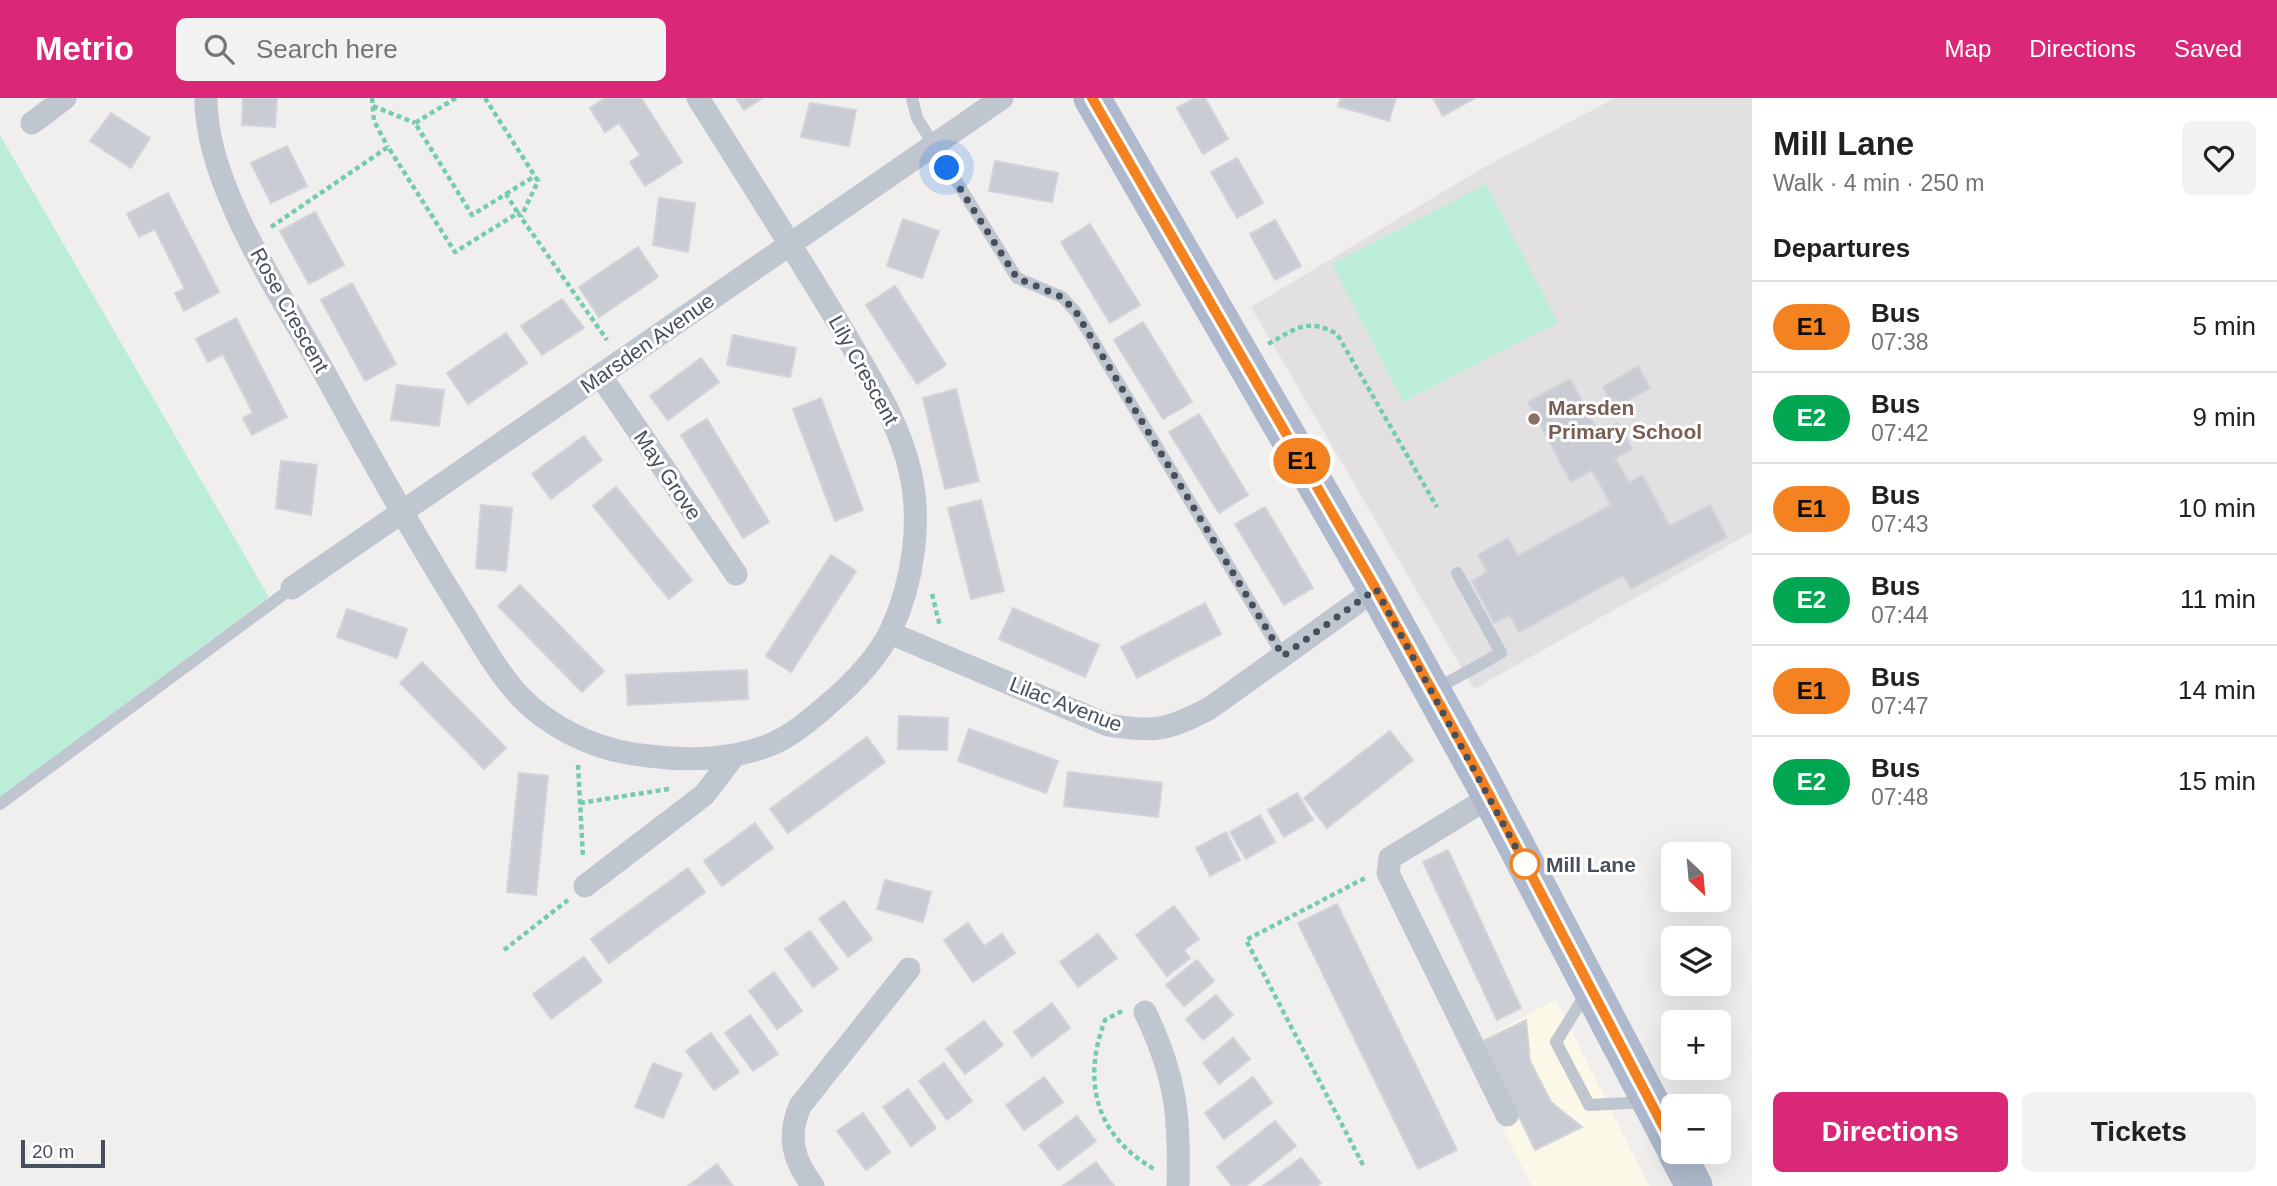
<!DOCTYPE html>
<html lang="en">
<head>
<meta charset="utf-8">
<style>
  :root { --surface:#fff; --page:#f2f2f2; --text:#202124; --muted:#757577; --line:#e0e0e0; --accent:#db2777 }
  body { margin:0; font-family:Helvetica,sans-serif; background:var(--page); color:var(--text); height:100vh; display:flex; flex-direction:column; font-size:26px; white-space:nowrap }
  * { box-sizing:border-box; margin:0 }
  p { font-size:23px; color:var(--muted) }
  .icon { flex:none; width:38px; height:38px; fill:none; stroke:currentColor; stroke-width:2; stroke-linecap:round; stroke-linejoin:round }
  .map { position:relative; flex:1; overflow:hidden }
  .drawer { display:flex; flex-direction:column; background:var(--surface); width:525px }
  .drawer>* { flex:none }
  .badge { padding:0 14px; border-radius:23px; font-size:24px; line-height:46px }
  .needle { width:46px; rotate:154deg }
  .buttons { position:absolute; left:1661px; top:744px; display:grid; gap:14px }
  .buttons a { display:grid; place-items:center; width:70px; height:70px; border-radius:10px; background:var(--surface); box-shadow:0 7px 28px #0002; font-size:35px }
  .scale { position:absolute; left:21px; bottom:18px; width:84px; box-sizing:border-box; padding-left:7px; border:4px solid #464f5b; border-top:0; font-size:19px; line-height:24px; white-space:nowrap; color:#464f5b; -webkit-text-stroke:5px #fff; paint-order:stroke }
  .you { position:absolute; width:35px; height:35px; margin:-18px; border:5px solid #fff; border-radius:50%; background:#1a73e8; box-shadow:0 0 0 10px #1a73e833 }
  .map>.badge { position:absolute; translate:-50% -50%; box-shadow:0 0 0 4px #fff }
  h2 { padding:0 21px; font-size:26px; line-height:63px }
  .round { display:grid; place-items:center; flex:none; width:74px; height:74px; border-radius:10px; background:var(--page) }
  .headline { display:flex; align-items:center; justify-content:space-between; height:119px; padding:0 21px }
  h1 { font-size:33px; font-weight:700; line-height:52px }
  .button { display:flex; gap:14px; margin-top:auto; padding:14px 21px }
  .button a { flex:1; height:80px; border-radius:10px; background:var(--accent); color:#fff; font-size:28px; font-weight:700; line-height:80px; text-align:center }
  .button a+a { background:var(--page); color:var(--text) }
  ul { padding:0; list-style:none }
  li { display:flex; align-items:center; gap:21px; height:91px; padding:0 21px; border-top:2px solid var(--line) }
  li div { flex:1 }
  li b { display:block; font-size:26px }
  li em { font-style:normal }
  li .badge { min-width:77px; font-weight:700; text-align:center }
  header { display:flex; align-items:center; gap:42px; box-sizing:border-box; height:98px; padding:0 35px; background:var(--accent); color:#fff }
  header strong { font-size:33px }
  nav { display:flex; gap:38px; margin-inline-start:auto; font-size:24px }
  .search { width:490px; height:63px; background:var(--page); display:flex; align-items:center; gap:18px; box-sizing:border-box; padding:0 24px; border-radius:10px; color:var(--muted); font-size:26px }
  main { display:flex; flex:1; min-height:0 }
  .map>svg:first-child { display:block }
  .commercial { fill:#fcf8e7 }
  .education { fill:#e2e0e0 }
  .green { fill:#bceed7 }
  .building { fill:#caccd4; stroke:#d2d3da; stroke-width:2 }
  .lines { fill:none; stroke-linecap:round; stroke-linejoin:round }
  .path { stroke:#75ccad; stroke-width:4.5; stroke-dasharray:5 3.5; stroke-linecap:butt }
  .service { stroke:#bfc6d0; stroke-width:12 }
  .minor { stroke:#bfc6d0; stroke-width:23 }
  .primary { stroke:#aeb9cd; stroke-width:37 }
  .line-casing { stroke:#fff; stroke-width:16 }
  .line { stroke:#f58220; stroke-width:10 }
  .walk { stroke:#464f5b; stroke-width:7; stroke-dasharray:0 12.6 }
  .education-dot { fill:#8d6e63; stroke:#fff; stroke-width:2.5 }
  .stop-dot { fill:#fff; stroke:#f58220; stroke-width:3.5 }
  .labels { text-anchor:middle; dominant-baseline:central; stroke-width:6; stroke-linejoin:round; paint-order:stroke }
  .street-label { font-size:21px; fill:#464f5b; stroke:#fff }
  .education-label { font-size:21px; font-weight:bold; fill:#785e54; stroke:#fff; text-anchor:start }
  .stop-label { font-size:21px; font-weight:bold; fill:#464f5b; stroke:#fff; text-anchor:start }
</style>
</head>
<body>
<header>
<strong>Metrio</strong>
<div class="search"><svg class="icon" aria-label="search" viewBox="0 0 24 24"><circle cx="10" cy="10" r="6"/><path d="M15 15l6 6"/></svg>Search here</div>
<nav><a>Map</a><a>Directions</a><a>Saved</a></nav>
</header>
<main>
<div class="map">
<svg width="1752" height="1088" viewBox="0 0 1752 1088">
  <rect width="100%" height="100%" fill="#f1eeee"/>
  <!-- commercial -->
  <path class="commercial" d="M1556,902L1649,1088H1532L1503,1031L1520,1022L1482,942Z"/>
  <!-- education -->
  <path class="education" d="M1615,0H1752V434L1474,591L1251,209L1479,72Z"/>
  <!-- green -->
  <path class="green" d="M0,37L269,499L0,699Z
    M1486,86L1558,224L1403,304L1332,166Z"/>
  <!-- building -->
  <path class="building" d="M243,0H277L275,29L242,27Z
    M605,0H641L682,64L645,88L630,64L640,57L619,25L605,34L590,10Z
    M736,0H763L744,12Z
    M1195,0H1205L1228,41L1203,56L1177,10Z
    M1341,0H1396L1389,23L1338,8Z
    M1433,0H1475L1443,18Z
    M810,5L856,12L849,48L801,39Z
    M111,15L150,40L131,70L90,43Z
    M287,48L307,88L271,105L251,65Z
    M1237,60L1263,105L1237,120L1211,74Z
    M995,63L1058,75L1052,104L989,93Z
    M168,95L219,194L184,213L175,195L185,191L155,131L139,139L127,116Z
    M659,100L695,105L688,154L653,147Z
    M315,114L344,167L309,186L280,133Z
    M903,121L939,133L922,180L887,168Z
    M1275,122L1301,168L1275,182L1250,136Z
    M1090,126L1140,207L1110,225L1061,144Z
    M638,149L658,179L599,219L579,189Z
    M352,185L396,266L365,283L321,202Z
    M895,188L946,267L917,286L866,207Z
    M562,201L584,230L542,257L521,228Z
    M236,220L287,319L252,337L243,320L253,315L223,256L208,264L196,241Z
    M1143,224L1192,304L1163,321L1114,242Z
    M506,235L527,265L468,306L447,275Z
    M733,237L796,250L790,279L727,267Z
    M701,260L719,284L668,322L650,298Z
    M1638,268L1650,290L1614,310L1603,289Z
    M1570,281L1599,335L1618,325L1632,351L1615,360L1629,385L1642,377L1670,428L1710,407L1727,439L1631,491L1623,477L1519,534L1510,517L1494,525L1472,483L1487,474L1478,457L1508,440L1518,458L1611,407L1592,372L1571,384L1528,304Z
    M397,287L444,292L439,328L391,322Z
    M956,291L979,383L945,391L923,300Z
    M821,300L863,412L835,423L793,311Z
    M1199,316L1248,397L1219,415L1169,334Z
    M707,321L769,424L743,440L681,337Z
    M584,338L602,362L551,401L532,376Z
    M281,363L317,367L311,417L276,410Z
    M616,389L692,482L669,501L593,408Z
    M981,402L1004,493L971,501L948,410Z
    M481,407L512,410L506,473L476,470Z
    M1265,409L1313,490L1284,507L1235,426Z
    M831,457L856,473L791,574L766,558Z
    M520,487L604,573L582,594L498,508Z
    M1205,505L1221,536L1137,580L1121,549Z
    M1013,510L1099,547L1085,579L999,541Z
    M347,511L407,531L397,560L337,539Z
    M422,564L506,650L484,671L400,585Z
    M747,572L748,601L628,607L626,577Z
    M899,618L948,620L947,652L898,651Z
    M969,631L1058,663L1046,695L958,663Z
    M1390,633L1413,662L1327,730L1304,700Z
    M867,639L885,664L788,735L770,711Z
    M1068,674L1162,685L1158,719L1064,708Z
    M519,675L548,678L536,797L507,794Z
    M1297,695L1313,722L1284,739L1268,712Z
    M1260,717L1275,744L1246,761L1230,734Z
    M755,725L773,750L722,788L704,763Z
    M1226,734L1240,762L1210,778L1196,750Z
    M1448,752L1521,910L1497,922L1423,764Z
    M688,770L705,794L609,865L591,841Z
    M885,782L931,794L923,824L877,811Z
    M844,803L872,841L848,859L819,821Z
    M1337,806L1457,1052L1418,1071L1298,825Z
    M1174,808L1199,841L1184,852L1190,860L1167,878L1136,837Z
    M968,825L984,848L1002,836L1015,855L973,884L944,842Z
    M810,833L838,871L813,889L785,851Z
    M1098,836L1117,860L1078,889L1060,864Z
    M584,859L602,883L551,921L533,896Z
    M1197,862L1214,883L1184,908L1166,887Z
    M774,874L802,913L777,931L749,893Z
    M1216,897L1233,917L1203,942L1186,921Z
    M1052,905L1070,930L1032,959L1014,934Z
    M750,917L778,956L753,973L725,935Z
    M1526,922L1530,963L1551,1004L1582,1029L1535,1052L1483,943Z
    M984,923L1003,947L965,976L946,951Z
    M711,935L739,974L714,992L686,953Z
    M1233,940L1250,961L1219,986L1203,965Z
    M653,965L682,976L663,1020L635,1009Z
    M944,965L972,1003L947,1022L919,983Z
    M1044,979L1063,1004L1024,1032L1006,1007Z
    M1253,979L1272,1005L1224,1041L1205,1015Z
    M908,991L936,1030L911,1048L883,1009Z
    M863,1015L890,1054L866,1072L837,1033Z
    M1077,1018L1096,1043L1058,1072L1039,1047Z
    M1275,1023L1296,1048L1246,1088H1232L1217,1069Z
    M1301,1060L1321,1085L1317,1088H1263Z
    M1096,1064L1114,1088H1063Z
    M717,1066L733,1088H688Z"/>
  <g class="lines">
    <!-- path -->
    <path class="path" d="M372,0L374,23L388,49
      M456,0L415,25L472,117L506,96L518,115
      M485,0L538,83L521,119
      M373,8L415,25
      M506,96L535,78
      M271,129L388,49L455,154L518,115L607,242
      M1268,246C1296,231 1306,219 1337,236L1437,409
      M932,496L940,528
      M578,667L583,759
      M580,705L669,691
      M504,852L568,802
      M1122,913L1105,922C1082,983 1095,1037 1154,1071
      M1363,1067L1246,842L1365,780"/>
    <!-- service -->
    <path class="service" d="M912,0L917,20L1017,180L1062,199L1076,214L1283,558
      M1434,592L1501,555L1457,475
      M0,706L292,490
      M1587,894L1556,944L1589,1007L1646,1004"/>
    <!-- minor -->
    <path class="minor" d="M206,0C205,87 282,198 324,274C368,355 412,434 461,512C482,545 502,584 532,610C566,638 604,654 649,658C689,663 729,662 767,648C787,641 808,624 824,610C849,589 877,562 891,532C913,485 922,424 910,373C899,324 872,284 848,241C800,160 748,80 698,0
      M32,25L65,0
      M600,277L736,476
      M292,490L1002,0
      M890,535L1108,627C1154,635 1169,632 1210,610L1376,491
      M1490,699L1390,760L1388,775L1507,1017
      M585,788L704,697L734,658
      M1145,914C1176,978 1180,1018 1178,1088
      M813,1088C793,1062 787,1039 800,1008L909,871"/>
    <!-- primary -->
    <path class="primary" d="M1092,0L1376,491L1480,679L1673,1047
      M1676,1054L1694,1088"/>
  </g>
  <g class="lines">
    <!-- line casing -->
    <g class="line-casing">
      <path id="line" d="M1092,0L1376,491L1480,679L1673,1047"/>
    </g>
    <!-- line -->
    <use href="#line" class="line"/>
    <!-- walk -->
    <path class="walk" d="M947,70L1017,180L1062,199L1076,214L1283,558L1376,491L1527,770L1525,766"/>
  </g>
  <!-- markers -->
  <circle class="education-dot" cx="1534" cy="321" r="7"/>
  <circle class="stop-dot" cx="1525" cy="766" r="14"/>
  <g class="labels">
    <!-- street labels -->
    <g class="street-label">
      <text transform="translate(290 212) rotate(61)">Rose Crescent</text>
      <text transform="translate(647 245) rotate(-35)">Marsden Avenue</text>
      <text transform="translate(864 272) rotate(61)">Lily Crescent</text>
      <text transform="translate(668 377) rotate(56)">May Grove</text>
      <text transform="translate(1066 606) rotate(21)">Lilac Avenue</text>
    </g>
    <!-- education labels -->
    <g class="education-label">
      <text x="1548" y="309">Marsden<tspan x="1548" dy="24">Primary School</tspan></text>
    </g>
    <!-- stop labels -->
    <g class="stop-label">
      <text x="1546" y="766">Mill Lane</text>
    </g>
  </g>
</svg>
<div class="buttons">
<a><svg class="needle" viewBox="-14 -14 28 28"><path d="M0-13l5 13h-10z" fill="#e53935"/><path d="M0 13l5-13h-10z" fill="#757577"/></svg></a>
<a><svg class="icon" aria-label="layers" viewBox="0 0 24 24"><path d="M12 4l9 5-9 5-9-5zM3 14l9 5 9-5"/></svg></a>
<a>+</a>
<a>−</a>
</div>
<div class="scale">20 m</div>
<div class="you" style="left:947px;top:70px"></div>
<b class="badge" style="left:1302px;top:363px;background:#f58220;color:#111">E1</b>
</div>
<section class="drawer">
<div class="headline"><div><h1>Mill Lane</h1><p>Walk · 4 min · 250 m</p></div><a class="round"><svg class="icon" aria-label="heart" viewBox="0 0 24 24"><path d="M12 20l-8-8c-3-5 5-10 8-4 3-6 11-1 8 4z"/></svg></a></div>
<h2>Departures</h2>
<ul>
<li><span class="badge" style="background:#f58220;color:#111">E1</span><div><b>Bus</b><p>07:38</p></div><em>5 min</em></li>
<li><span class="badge" style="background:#00a651;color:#fff">E2</span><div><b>Bus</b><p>07:42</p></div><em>9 min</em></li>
<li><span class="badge" style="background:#f58220;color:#111">E1</span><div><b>Bus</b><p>07:43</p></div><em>10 min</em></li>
<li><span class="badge" style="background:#00a651;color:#fff">E2</span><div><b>Bus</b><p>07:44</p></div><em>11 min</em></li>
<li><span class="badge" style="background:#f58220;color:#111">E1</span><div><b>Bus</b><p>07:47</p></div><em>14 min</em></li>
<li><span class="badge" style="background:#00a651;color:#fff">E2</span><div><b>Bus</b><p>07:48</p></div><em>15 min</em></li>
</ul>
<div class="button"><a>Directions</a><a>Tickets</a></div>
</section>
</main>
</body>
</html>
